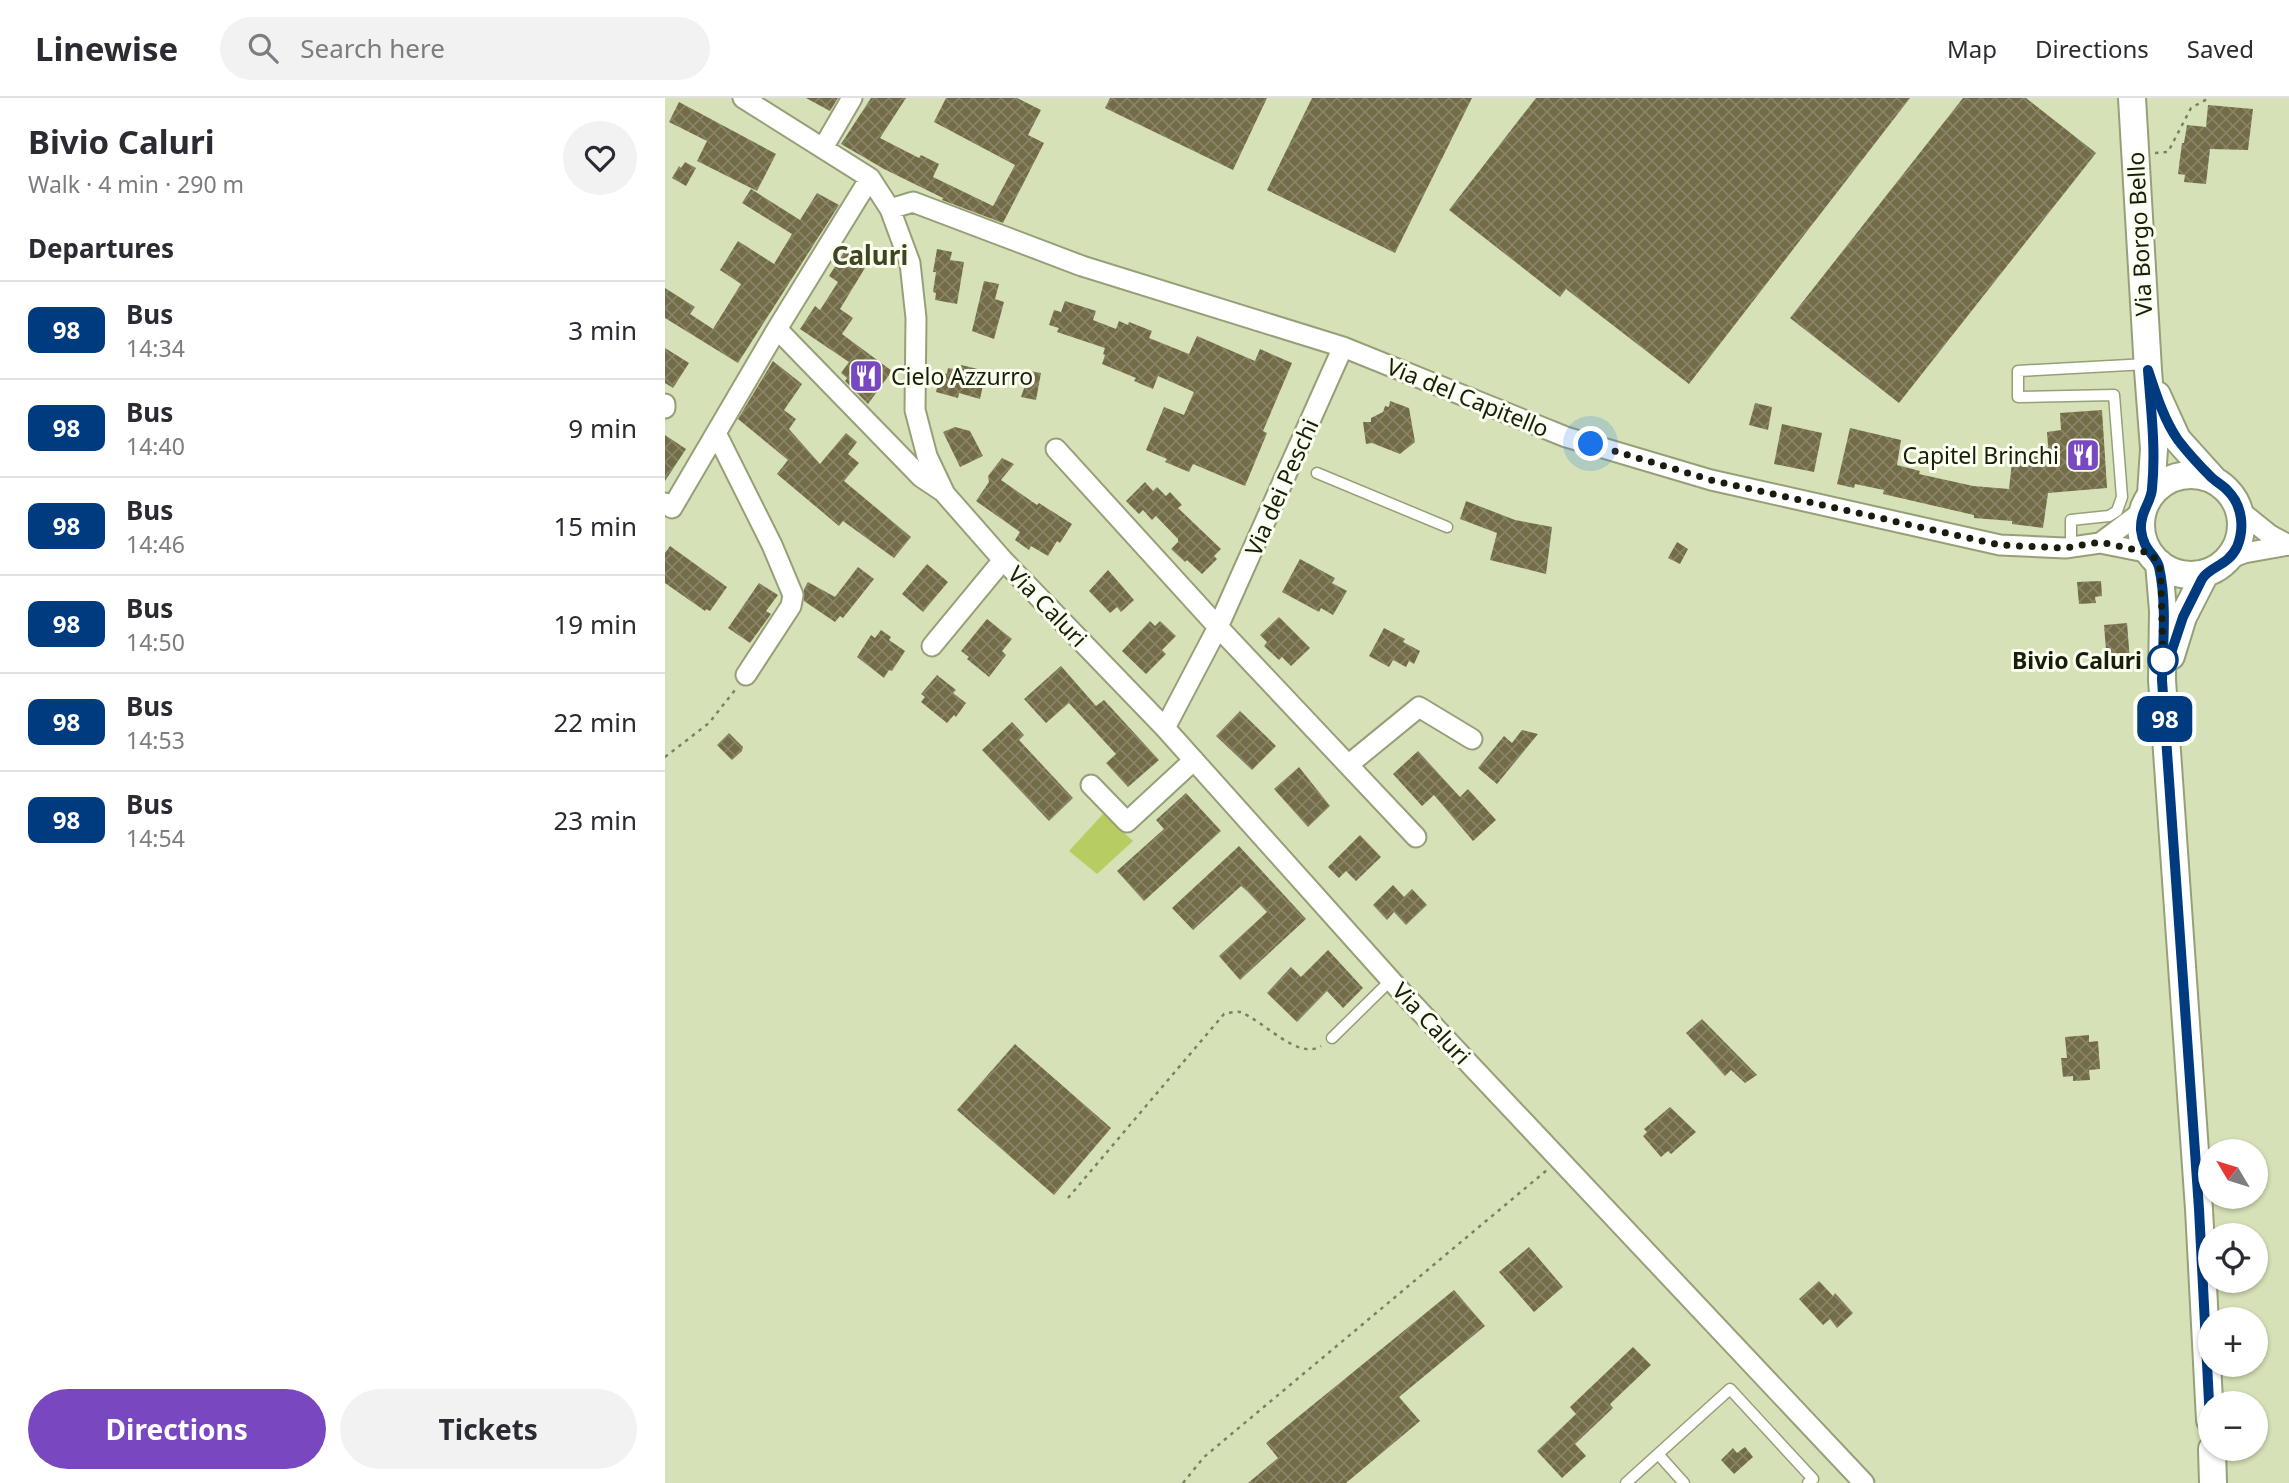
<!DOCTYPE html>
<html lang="en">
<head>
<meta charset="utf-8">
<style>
  :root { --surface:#fff; --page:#f2f2f3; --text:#2b2b33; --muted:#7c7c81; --line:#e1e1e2; --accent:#7947bf }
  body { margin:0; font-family:"Noto Sans",sans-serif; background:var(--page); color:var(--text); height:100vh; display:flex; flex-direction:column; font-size:26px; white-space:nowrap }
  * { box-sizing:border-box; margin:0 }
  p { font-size:23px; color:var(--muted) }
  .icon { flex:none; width:38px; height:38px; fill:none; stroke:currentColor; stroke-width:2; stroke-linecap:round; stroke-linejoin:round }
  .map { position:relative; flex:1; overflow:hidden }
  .sheet { display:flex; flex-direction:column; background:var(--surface); width:665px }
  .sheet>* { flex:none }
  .badge { padding:0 14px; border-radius:10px; font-size:24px; line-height:46px }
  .needle { width:46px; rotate:308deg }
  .fabs { position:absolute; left:1533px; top:1041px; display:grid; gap:14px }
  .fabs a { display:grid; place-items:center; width:70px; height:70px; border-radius:50%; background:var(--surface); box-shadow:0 2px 5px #0004; font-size:35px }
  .you { position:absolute; width:35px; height:35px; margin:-18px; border:5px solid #fff; border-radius:50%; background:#1a73e8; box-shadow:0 0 0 10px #1a73e833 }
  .map>.badge { position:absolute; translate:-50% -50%; box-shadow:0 0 0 4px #fff }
  h2 { padding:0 28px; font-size:26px; line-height:63px }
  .round { display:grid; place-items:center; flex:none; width:74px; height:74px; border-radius:37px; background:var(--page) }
  .headline { display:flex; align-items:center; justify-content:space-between; height:119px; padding:0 28px }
  h1 { font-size:33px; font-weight:700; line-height:52px }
  .action { display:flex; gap:14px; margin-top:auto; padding:14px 28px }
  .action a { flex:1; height:80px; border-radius:42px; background:var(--accent); color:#fff; font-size:28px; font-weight:700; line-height:80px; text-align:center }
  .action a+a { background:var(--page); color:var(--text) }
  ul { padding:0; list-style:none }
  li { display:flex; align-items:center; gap:21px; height:98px; padding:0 28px; border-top:2px solid var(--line) }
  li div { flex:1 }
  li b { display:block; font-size:26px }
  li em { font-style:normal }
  li .badge { min-width:77px; font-weight:700; text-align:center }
  header { display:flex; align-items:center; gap:42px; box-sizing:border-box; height:98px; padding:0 35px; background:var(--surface); border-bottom:2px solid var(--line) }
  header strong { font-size:33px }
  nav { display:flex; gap:38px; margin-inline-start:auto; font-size:24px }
  .search { width:490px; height:63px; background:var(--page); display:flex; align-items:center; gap:18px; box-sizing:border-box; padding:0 24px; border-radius:38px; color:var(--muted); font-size:26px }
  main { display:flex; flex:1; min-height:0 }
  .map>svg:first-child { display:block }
  .green { fill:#b7cd62 }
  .building { fill:url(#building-cross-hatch) }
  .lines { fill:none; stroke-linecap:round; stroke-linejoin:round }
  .lane-casing { stroke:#96a078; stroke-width:13 }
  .street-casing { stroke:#96a078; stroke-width:23 }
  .secondary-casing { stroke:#96a078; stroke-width:30 }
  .path { stroke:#7a8164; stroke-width:2.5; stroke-dasharray:3.5 5; stroke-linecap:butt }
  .lane { stroke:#fff; stroke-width:10 }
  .street { stroke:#fff; stroke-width:19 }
  .secondary { stroke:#fff; stroke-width:26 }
  .line-casing { stroke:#fff; stroke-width:16 }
  .line { stroke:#003b80; stroke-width:10 }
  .walk { stroke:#191d0e; stroke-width:7; stroke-dasharray:0 12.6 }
  .stop-dot { fill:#fff; stroke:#003b80; stroke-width:3.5 }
  .labels { text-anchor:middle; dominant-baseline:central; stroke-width:6; stroke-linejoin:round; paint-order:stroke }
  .street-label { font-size:23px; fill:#191d0e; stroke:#faffee }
  .poi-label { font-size:23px; fill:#191d0e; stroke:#faffee; text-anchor:start }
  .stop-label { font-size:23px; font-weight:bold; fill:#191d0e; stroke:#faffee; text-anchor:end }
  .quarter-label { font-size:26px; font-weight:bold; fill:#3e4522; stroke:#faffee }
</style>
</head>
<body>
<header>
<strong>Linewise</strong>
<div class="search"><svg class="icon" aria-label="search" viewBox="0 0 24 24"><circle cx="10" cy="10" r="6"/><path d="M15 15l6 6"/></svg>Search here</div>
<nav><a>Map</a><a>Directions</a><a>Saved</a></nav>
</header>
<main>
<section class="sheet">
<div class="headline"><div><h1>Bivio Caluri</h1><p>Walk · 4 min · 290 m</p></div><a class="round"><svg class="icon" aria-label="heart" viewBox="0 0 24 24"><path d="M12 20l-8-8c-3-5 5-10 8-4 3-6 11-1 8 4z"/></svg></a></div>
<h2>Departures</h2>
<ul>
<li><span class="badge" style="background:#003b80;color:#fff">98</span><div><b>Bus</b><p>14:34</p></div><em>3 min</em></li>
<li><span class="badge" style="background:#003b80;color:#fff">98</span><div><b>Bus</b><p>14:40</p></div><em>9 min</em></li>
<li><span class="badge" style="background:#003b80;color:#fff">98</span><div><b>Bus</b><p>14:46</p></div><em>15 min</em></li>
<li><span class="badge" style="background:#003b80;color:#fff">98</span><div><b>Bus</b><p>14:50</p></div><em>19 min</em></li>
<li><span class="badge" style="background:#003b80;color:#fff">98</span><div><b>Bus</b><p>14:53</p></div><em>22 min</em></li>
<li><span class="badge" style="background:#003b80;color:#fff">98</span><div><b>Bus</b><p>14:54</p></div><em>23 min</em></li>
</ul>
<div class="action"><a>Directions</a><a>Tickets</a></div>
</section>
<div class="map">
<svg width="1624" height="1385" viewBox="0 0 1624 1385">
  <defs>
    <pattern id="building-cross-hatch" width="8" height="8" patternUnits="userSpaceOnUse" patternTransform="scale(1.75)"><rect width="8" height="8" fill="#736c46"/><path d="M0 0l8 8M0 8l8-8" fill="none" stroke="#888468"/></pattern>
  </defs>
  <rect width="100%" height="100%" fill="#d6e1b7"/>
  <!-- green -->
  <path class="green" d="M438,716L468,743L432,776L404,753Z"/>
  <!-- building -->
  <path class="building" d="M141,0H173L165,13Z
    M206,0H241L215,40L254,60L256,57L274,66L268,79L328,108L350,67L269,24L281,0H352L376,12L363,37L379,45L338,125L277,102L278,100L219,71L176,46Z
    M445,0H602L568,72L440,10Z
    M647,0H807L730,155L602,92Z
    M871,0H1245L1024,286L901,191L895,199L784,112Z
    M1298,0H1361L1431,55L1234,305L1125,220Z
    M14,4L111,56L92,93L32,63L42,43L4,24Z
    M1543,7L1588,11L1583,52L1545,51L1541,86L1519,84L1520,77L1513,76L1517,45H1519L1522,27L1541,29Z
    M20,64L31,70L21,88L7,80L14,68L16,70Z
    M86,91L135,122L152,95L174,107L73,265L0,220V190L30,209L25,216L48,231L76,186L55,172L73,143L109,166L127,136L77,105Z
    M181,151L203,165L175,211L188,220L177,236L227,273L203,306L180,283L182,280L176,275L184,264L135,231L150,208L155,212L173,184L164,178Z
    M272,151L287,154L285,162L299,164L292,206L270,202L271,195L268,194L271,174H268Z
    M319,183L334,186L330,201L339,204L329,241L307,233Z
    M400,203L431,213L428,222L451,231L454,223L463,227L464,224L487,233L484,240L524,256L532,238L590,263L595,251L627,265L598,333L602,335L580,388L528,366L524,374L500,364L502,361L481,352L499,309L519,317L529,294L493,278L488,291L469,283L471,280L437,266L440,257L438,256L440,250L392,234L394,230L384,227L389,212L396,214Z
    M0,250L24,265L8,290L0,285Z
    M108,263L137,286L119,312L131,321L124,331L155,366L181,335L192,344L183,356L194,365L179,383L246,439L229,460L178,423L174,428L112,376L123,362L73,321Z
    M296,267L321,273L315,301L294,295L293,300L271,294L276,274L282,276L283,270L294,272Z
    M365,273L376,275L371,302L356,299Z
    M725,303L744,310L750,344L735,356L707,345L701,346L698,324H706V320L718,314L720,308L724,309Z
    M1090,305L1107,309L1103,332L1084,327Z
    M1437,312L1442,390L1383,395L1378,430L1347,426V423L1309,420V417L1218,396L1219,392L1190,386L1189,390L1172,386L1185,330L1236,342L1232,367L1255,373L1254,376L1308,388L1344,391L1347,364H1350V355L1384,361L1382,334L1396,332L1395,315Z
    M1117,326L1157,335L1149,374L1109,366Z
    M290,329L305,333L318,358L295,369L278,334Z
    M0,337L21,351L0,383Z
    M337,360L349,366L336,382L372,407L374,405L407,426L395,445L392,443L383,458L366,448L364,452L350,442L355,434L311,403L324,384L323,378Z
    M480,384L488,393L492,389L501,398L505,394L517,407L513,410L556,451L549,458L552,461L537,476L522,462L520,464L506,451L513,444V441L491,418L487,422L478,412L474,416L461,403Z
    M801,403L850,422L887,429L881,476L825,462L832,435L795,421Z
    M1012,444L1023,451L1015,466L1003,460Z
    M5,448L62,489L45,513L41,511L40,513L0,485V455Z
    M635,461L670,480L667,485L682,493L668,517L656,510L654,514L617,494Z
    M262,466L283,484L258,514L237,496Z
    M193,469L209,481L178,520L175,518L170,524L139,503V491L143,484L170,499Z
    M443,472L469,502L456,514L452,509L445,515L424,493Z
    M1436,483L1437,498L1430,499L1431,505L1414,506L1412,484Z
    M94,485L113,497L101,513L106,516L85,545L63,530Z
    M614,519L645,550L626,568L617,559L614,562L599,548L602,544L595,537Z
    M322,521L347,541L337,553L341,557L324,579L302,561L304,559L296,553Z
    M485,523L490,528L495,523L511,538L497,552L501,556L481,576L457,553Z
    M1462,525L1465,563L1442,565L1439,527Z
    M719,530L740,541L738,544L755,553L749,566L744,563L741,569L728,562L724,569L704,558Z
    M216,532L226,539L224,542L240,553L227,573L224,572L219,580L192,559L206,537L210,540Z
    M396,568L431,608L439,602L494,662L463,689L441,665L451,656L404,605L381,625L359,601Z
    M272,577L291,592L288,595L301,605L291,619L289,617L282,625L256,604L260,599L256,596Z
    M575,613L611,648L587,672L551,638Z
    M347,624L359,637L354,642L408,700L384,723L317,652Z
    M857,632L873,636L832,686L813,670L839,638L847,645Z
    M64,635L78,649L77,653L67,662L52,647Z
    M753,653L795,699L803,691L831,722L808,743L769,697L757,708L728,676Z
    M634,669L665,708L643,729L609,691Z
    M521,695L556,733L479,803L452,773L499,731L491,722Z
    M695,737L716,759L691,783L681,773L674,780L663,769Z
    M574,748L641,821L575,882L554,858L602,814L582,793L576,788L528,832L507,810Z
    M728,787L739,799L747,791L762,807L741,827L729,814L722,822L708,807Z
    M663,852L698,890L678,910L662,893L632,924L602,895L626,869L636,879Z
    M1037,921L1092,977L1080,985L1066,972L1060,978L1021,935Z
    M1424,937V944L1433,943L1435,971L1424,972L1425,982L1408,983V978L1398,979L1396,960H1402L1400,939Z
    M350,946L446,1030L389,1097L292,1012Z
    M1005,1009L1031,1034L1006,1056L1003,1053L996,1059L978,1038L982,1034L979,1031Z
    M864,1149L898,1189L869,1214L834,1174Z
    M1154,1183L1168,1198L1170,1195L1188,1215L1172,1230L1165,1221L1158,1227L1134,1201Z
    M789,1192L820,1228L734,1299L755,1323L681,1385H583L613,1360L601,1345Z
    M968,1249L986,1267L945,1306L948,1310L910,1346L921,1358L897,1380L872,1353L911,1316L905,1309Z
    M1080,1349L1088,1359L1069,1376L1056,1362L1068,1350L1072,1355Z"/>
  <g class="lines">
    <!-- lane casing -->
    <g class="lane-casing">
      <path id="lane" d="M652,375L782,429
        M1406,449V422L1444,418L1452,413L1457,399L1449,297L1353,299V273L1482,266
        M667,940L726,882
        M993,1356L1019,1385
        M961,1385L1065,1291L1148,1381L1143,1385"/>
    </g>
    <!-- street casing -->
    <g class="street-casing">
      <path id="street" d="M78,0L205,80L225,111L245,165L251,220L250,312L262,358L280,396L338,462L500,630L732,889L1199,1385
        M158,50L187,0
        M205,80L112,231L256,379L277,393
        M225,111L248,104L417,168L678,249L901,339L1046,382L1335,447L1400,450L1435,445L1485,455
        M0,306V310
        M391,351L553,529L751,739
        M0,405L7,410L51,335
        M1574,412L1605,437L1624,447
        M1435,445L1479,412
        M1563,461L1579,455L1624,447
        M267,548L338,462
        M81,577L126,508L128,497L107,447L51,335L112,231
        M500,630L553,529L678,249
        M683,667L754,609L807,641
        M426,687L462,724L529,662"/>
    </g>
    <!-- secondary casing -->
    <g class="secondary-casing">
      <path id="secondary" d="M1467,0L1483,272L1489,351L1486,396
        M1492,297L1512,341L1549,382
        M1476 427a50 50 0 1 1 100 0a50 50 0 1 1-100 0Z
        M1494,465L1498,513L1497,582L1534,1111L1545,1322
        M1506,558L1518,519L1540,476
        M1547,1351L1548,1385"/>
    </g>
    <!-- path -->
    <path class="path" d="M1490,55L1503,54L1526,10L1544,0
      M0,659L44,625L70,592
      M403,1100L559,916C564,915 571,913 575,914C598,922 633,963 656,948
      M518,1385L539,1359L882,1072"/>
    <!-- lane -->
    <use href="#lane" class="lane"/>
    <!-- street -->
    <use href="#street" class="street"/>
    <!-- secondary -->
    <use href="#secondary" class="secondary"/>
  </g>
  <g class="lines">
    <!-- line casing -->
    <g class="line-casing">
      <path id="line" d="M1503,564L1518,519L1537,481C1545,468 1563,468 1572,449C1580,430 1577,407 1563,393C1558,387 1551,384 1546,379C1535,368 1523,355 1513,342C1499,322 1491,296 1483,272C1486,312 1491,351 1487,391C1486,405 1475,413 1476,432C1478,452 1491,457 1494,469C1502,505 1498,546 1497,582L1534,1111L1545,1323"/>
    </g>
    <!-- line -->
    <use href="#line" class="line"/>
    <!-- walk -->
    <path class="walk" d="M926,346L1046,382L1335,447L1400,450L1435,444L1485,455L1494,465L1496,484L1498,562"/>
  </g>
  <!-- icons -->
  <defs>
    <g id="restaurant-square" transform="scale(1.75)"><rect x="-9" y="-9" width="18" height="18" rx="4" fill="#7947bf" stroke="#faffee"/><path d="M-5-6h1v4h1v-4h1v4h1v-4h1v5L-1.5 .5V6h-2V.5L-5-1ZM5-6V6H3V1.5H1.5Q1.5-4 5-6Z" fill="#fff"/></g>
  </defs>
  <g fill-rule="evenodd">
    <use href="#restaurant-square" x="201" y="278"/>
    <use href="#restaurant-square" x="1418" y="357"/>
  </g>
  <!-- markers -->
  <circle class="stop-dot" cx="1498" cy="562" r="14"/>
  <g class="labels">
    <!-- street labels -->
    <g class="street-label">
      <text transform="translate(1474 136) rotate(-93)">Via Borgo Bello</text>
      <text transform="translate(803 299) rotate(22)">Via del Capitello</text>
      <text transform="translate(616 389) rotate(-66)">Via dei Peschi</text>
      <text transform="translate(383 508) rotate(46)">Via Caluri</text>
      <text transform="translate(767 925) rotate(47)">Via Caluri</text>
    </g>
    <!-- poi labels -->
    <g class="poi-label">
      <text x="226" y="278">Cielo Azzurro</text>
      <text x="1394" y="357" text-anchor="end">Capitel Brinchi</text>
    </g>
    <!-- stop labels -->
    <g class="stop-label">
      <text x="1477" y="562">Bivio Caluri</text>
    </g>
    <!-- quarter labels -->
    <g class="quarter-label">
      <text x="205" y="157">Caluri</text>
    </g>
  </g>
</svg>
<div class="fabs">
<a><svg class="needle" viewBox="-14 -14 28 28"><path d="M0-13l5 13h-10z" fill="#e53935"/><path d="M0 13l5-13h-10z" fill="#7c7c81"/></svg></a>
<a><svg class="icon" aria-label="locate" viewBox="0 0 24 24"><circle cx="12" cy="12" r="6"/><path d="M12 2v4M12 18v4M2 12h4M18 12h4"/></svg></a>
<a>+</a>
<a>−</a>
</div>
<div class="you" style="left:926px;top:346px"></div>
<b class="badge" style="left:1500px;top:621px;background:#003b80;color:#fff">98</b>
</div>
</main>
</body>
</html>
